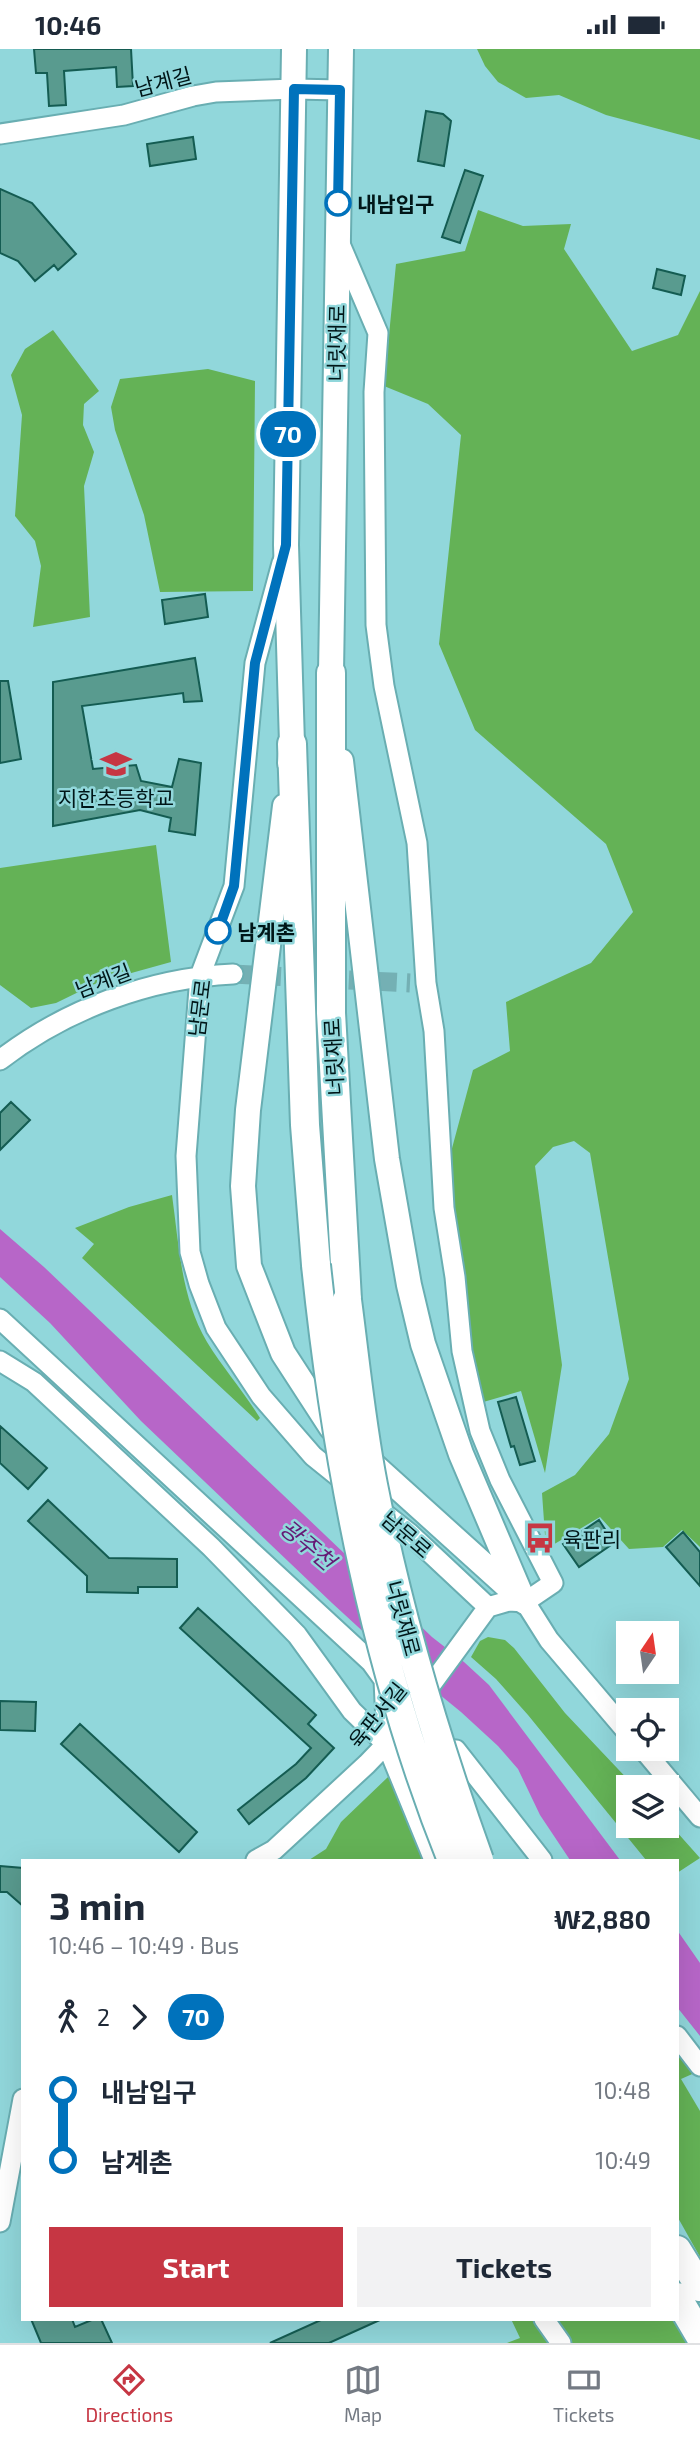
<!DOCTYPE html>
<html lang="en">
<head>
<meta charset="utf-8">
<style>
  :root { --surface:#fff; --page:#f2f2f3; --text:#1f2937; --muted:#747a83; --line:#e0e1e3; --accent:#c63643 }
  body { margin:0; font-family:"Exo 2","Noto Sans KR",sans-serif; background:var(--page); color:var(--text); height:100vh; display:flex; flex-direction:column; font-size:26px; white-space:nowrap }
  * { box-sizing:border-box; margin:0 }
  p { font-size:23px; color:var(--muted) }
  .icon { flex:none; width:38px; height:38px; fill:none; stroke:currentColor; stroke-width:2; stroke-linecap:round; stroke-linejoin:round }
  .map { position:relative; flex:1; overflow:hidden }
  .side { position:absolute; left:21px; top:1810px; width:658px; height:462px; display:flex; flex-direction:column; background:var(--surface); border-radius:0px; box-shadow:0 7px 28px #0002 }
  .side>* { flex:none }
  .badge { padding:0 14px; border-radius:23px; font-size:24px; line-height:46px }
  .needle { width:46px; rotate:13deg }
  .buttons { position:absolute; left:616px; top:1572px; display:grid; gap:14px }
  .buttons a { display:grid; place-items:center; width:63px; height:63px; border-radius:0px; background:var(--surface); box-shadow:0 7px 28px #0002; font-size:35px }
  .map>.badge { position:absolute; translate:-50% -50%; box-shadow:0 0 0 4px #fff }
  .legs { display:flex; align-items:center; gap:10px; height:77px; padding:0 28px; font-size:23px }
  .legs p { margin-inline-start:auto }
  .head { display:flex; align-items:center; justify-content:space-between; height:119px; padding:0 28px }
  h1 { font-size:38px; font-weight:700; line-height:52px }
  .action { display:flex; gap:14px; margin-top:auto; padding:14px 28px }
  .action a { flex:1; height:80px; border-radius:0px; background:var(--accent); color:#fff; font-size:28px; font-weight:700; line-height:80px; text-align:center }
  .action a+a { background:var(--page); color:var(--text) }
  ul { padding:0 28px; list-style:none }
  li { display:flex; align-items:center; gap:24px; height:70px; font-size:26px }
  li i { display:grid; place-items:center; width:10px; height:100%; margin:0 9px; background:currentColor }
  li i::after { content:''; width:18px; height:18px; margin:-9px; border:5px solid; border-radius:50%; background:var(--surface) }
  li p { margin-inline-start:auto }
  li:first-child i { background:linear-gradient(#0000 50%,currentColor 0) }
  li:last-child i { background:linear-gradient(currentColor 50%,#0000 0) }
  .status { display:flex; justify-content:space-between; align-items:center; height:49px; padding:0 35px; background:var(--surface); direction:ltr }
  .status svg { height:19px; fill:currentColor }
  .tabs { display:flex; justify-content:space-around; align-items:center; height:98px; border-top:2px solid var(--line); background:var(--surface); font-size:19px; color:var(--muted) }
  .tabs a { display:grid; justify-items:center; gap:4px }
  .tabs .selected { color:var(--accent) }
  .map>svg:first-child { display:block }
  .green { fill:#64b256 }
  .water { fill:#b766c8 }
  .building { fill:#599b8f; stroke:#145c52; stroke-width:2 }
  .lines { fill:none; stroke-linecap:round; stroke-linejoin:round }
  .minor-tunnel { stroke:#74b0b4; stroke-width:19; stroke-dasharray:19 10; stroke-linecap:butt }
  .minor-casing { stroke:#69aeb2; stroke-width:23 }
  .major-casing { stroke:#69aeb2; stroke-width:28 }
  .highway-casing { stroke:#69aeb2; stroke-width:32 }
  .minor { stroke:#fff; stroke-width:19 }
  .major { stroke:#fff; stroke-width:24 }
  .highway { stroke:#fff; stroke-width:28 }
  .highway-bridge-casing { stroke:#69aeb2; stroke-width:32; stroke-linecap:butt }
  .highway-bridge { stroke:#fff; stroke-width:28 }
  .line-1-casing { stroke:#fff; stroke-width:16 }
  .line-1 { stroke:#0072bc; stroke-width:10 }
  .stop-1-dot { fill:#fff; stroke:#0072bc; stroke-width:3.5 }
  .labels { text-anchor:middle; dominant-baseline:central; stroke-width:5; stroke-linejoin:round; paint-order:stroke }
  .street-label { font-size:21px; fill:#001618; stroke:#91d7db }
  .stop-label { font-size:21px; font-weight:bold; fill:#001618; stroke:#91d7db; text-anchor:start }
  .poi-label { font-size:21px; fill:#001618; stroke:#91d7db }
  .water-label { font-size:23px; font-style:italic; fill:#651974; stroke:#91d7db }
</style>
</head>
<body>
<div class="status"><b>10:46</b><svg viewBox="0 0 49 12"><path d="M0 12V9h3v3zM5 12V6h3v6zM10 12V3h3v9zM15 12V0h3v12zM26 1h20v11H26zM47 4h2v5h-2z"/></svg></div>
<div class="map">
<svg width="700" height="2294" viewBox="0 0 700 2294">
  <rect width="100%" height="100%" fill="#91d7db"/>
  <!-- green -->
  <path class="green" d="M477,0H700V91L606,66L559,46L526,49L498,33L485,17Z
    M478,161L523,177L571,175L564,200L632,302L678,286L700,242V1498L682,1481L663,1498L629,1500L600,1468L546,1500L542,1444L575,1426L609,1385L629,1330L590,1104L574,1092L553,1098L535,1117L562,1316L545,1424L521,1342L480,1354L471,1301L447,1118L473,1021L510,1002L506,953L591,914L633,863L606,795L475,681L439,595L461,386L428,355L384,337L396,215L465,202Z
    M53,281L99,342L84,355L83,376L94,403L84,437L90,568L33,578L41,517L35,492L15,467L22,366L11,326L25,300Z
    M208,320L255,332L253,542L160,543L144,466L115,381L111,358L120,330Z
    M156,796L171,913L99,933L56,954L31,959L0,936V819Z
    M172,1146C179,1196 181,1249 207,1293C223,1319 244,1343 260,1369L257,1372L82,1209L94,1195L75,1179L129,1158Z
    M488,1588L505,1591L514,1599L565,1664L635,1738H628V1776H667V1772L700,1809L677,1824V1811H646L528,1666L496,1630L471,1608L480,1592Z
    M388,1728L403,1746L427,1811H309L326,1800L341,1773Z
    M677,1997L699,2022L681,2030L700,2062V2208L677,2167Z
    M511,2270H538L551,2294H507L520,2289Z
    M553,2270H674L690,2294H571Z"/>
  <!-- water -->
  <path class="water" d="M0,1180L44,1218L432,1588L464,1613L489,1636L620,1811H570L540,1766L518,1720L498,1697L461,1663L369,1588L332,1554L141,1372L50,1274L0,1228Z
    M677,1881L700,1914V1987L677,1958Z"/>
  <!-- building -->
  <path class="building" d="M34,0H131L133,37L117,38L116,18L64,22L66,56L49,57L47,24H36Z
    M426,62L443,65L451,72L444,117L418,112Z
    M193,88L196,110L150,117L147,95Z
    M465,121L483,127L460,194L442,188Z
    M0,140L32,154L76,205L58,221L54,216L35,232L18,212L0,204Z
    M657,220L685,227L681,246L653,239Z
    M205,545L208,568L165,575L162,551Z
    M195,609L202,652L184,653L183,644L82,657L93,720L136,716L141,732L172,738L179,710L201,714L195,786L169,782L171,769L140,761L53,777V633Z
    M0,632H8L21,710L0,714Z
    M11,1053L30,1071L0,1101V1064Z
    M516,1348L535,1412L520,1416L514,1397L511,1398L498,1353Z
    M0,1377L47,1419L28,1440L0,1414Z
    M48,1451L109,1509L177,1510V1538H138V1544L87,1543V1527L28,1472Z
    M599,1471L614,1494L579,1518L563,1495Z
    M683,1483L700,1503V1537L666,1498Z
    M198,1559L316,1666L308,1675L334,1699L306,1729L249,1775L238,1761L296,1715L311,1699L180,1579Z
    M0,1652L36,1653L35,1682L0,1681Z
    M80,1675L197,1783L179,1803L61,1695Z
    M0,1817L23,1819V1857L7,1843H0Z
    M31,2270H72L75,2278L94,2270H101L112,2294H41Z
    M323,2270H382L329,2294H270Z"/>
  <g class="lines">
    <!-- minor-tunnel -->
    <path class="minor-tunnel" d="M233,925L410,934"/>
    <!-- minor casing -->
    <g class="minor-casing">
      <path id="minor" d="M0,85L124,66L193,47L216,43L294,40L340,41
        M340,195L378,284L374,343L376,576L384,637L417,794L426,934L434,982L444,1159L455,1228L462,1302L480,1382L500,1431L553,1534L525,1553
        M282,514L255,614L234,837L200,927L186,1107L190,1203L199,1235L216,1279L261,1347L313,1407L349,1436
        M0,1011C66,960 150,929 233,925
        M0,1270L371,1613L384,1631L387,1696L456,1701L542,1811
        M0,1312L34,1333L211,1498L297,1586L352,1662L387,1696L434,1811
        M376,1458L409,1484L488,1558
        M525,1553L549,1591L628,1684
        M420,1651L488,1558L509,1552L525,1553
        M642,1699L700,1768
        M256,1811L274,1801L367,1715L394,1687
        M677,1987L700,2017
        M0,2173L23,2050
        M544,2270L561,2294"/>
    </g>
    <!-- major casing -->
    <g class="major-casing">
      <path id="major" d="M333,641L331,624L341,0
        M341,712L387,1110L409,1236L423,1295L461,1405L521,1546
        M290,714L292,695L286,496L294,0
        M285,757L248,1061L243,1137L249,1217L283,1304L331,1378L525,1553"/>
    </g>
    <!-- highway casing -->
    <g class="highway-casing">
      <path id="highway" d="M331,624V964L347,1251
        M292,695L305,1076L316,1216
        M677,2201L700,2238
        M677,2248L700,2287"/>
    </g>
    <!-- minor -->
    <use href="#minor" class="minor"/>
    <!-- major -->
    <use href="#major" class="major"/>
    <!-- highway -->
    <use href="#highway" class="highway"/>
    <!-- highway-bridge casing -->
    <g class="highway-bridge-casing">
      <path id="highway-bridge" d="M316,1216C337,1418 376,1622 452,1811
        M347,1251C355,1312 361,1375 373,1436C398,1563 435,1689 479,1811"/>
    </g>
    <!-- highway-bridge -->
    <use href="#highway-bridge" class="highway-bridge"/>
  </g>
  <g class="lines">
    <!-- line-1 casing -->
    <g class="line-1-casing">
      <path id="line-1" d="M218,882L234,837L255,614L286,496L294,40L340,41L338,154"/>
    </g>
    <!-- line-1 -->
    <use href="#line-1" class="line-1"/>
  </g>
  <!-- icons -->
  <defs>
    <g id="school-bare" transform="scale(2.415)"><path d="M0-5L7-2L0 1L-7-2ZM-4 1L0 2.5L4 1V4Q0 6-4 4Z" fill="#c63643" stroke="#91d7db" stroke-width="2.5" paint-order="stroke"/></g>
    <g id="bus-bare" transform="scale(2.415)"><path d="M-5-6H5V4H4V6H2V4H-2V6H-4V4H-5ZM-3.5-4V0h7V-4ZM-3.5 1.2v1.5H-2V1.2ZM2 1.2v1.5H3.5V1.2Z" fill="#c63643" stroke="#91d7db" stroke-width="2.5" paint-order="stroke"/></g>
  </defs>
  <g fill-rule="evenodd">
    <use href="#school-bare" x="116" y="715"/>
    <use href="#bus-bare" x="540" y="1489"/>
  </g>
  <!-- markers -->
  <g class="stop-1-dot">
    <circle cx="338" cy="154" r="12"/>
    <circle cx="218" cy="882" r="12"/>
  </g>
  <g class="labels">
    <!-- street labels -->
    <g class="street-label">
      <text transform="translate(163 32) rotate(-15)">남계길</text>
      <text transform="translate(336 294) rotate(-89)">너릿재로</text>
      <text transform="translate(103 931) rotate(-21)">남계길</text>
      <text transform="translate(199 959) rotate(-83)">남문로</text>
      <text transform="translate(333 1008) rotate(-93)">너릿재로</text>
      <text transform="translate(407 1485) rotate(41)">남문로</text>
      <text transform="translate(404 1569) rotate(75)">너릿재로</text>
      <text transform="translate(377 1666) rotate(-51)">육판서길</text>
    </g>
    <!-- stop labels -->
    <g class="stop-label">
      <text x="357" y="154">내남입구</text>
      <text x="237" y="882">남계촌</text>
    </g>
    <!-- poi labels -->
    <g class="poi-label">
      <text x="116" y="748">지한초등학교</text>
      <text x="563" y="1489" text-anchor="start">육판리</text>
    </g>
    <!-- water labels -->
    <g class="water-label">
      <text transform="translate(308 1495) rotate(40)">광주천</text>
    </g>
  </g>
</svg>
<div class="buttons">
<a><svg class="needle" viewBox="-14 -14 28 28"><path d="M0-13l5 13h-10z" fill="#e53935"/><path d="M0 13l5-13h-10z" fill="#747a83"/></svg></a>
<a><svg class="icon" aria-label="locate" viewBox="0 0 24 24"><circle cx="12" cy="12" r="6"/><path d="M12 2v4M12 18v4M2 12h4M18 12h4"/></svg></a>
<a><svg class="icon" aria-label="layers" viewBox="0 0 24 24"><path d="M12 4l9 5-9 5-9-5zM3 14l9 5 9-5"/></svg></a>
</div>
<b class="badge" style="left:288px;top:385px;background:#0072bc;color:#fff">70</b>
<section class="side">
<div class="head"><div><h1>3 min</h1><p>10:46 – 10:49 · Bus</p></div><b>₩2,880</b></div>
<div class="legs"><svg class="icon" aria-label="walk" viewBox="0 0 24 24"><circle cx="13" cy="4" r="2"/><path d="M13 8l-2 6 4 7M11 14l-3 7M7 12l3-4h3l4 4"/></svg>2<svg class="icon" aria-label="forward" viewBox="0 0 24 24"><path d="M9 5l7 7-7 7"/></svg><b class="badge" style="background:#0072bc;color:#fff">70</b></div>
<ul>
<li><i style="color:#0072bc"></i><b>내남입구</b><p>10:48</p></li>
<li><i style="color:#0072bc"></i><b>남계촌</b><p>10:49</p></li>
</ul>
<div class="action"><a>Start</a><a>Tickets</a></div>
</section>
</div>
<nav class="tabs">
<a class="selected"><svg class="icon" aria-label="directions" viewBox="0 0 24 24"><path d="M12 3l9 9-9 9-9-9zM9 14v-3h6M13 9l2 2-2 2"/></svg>Directions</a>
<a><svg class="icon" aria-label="map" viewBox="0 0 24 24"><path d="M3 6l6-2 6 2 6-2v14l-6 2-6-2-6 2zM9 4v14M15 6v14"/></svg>Map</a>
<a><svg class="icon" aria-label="tickets" viewBox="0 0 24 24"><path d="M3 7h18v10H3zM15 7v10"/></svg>Tickets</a>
</nav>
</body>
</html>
